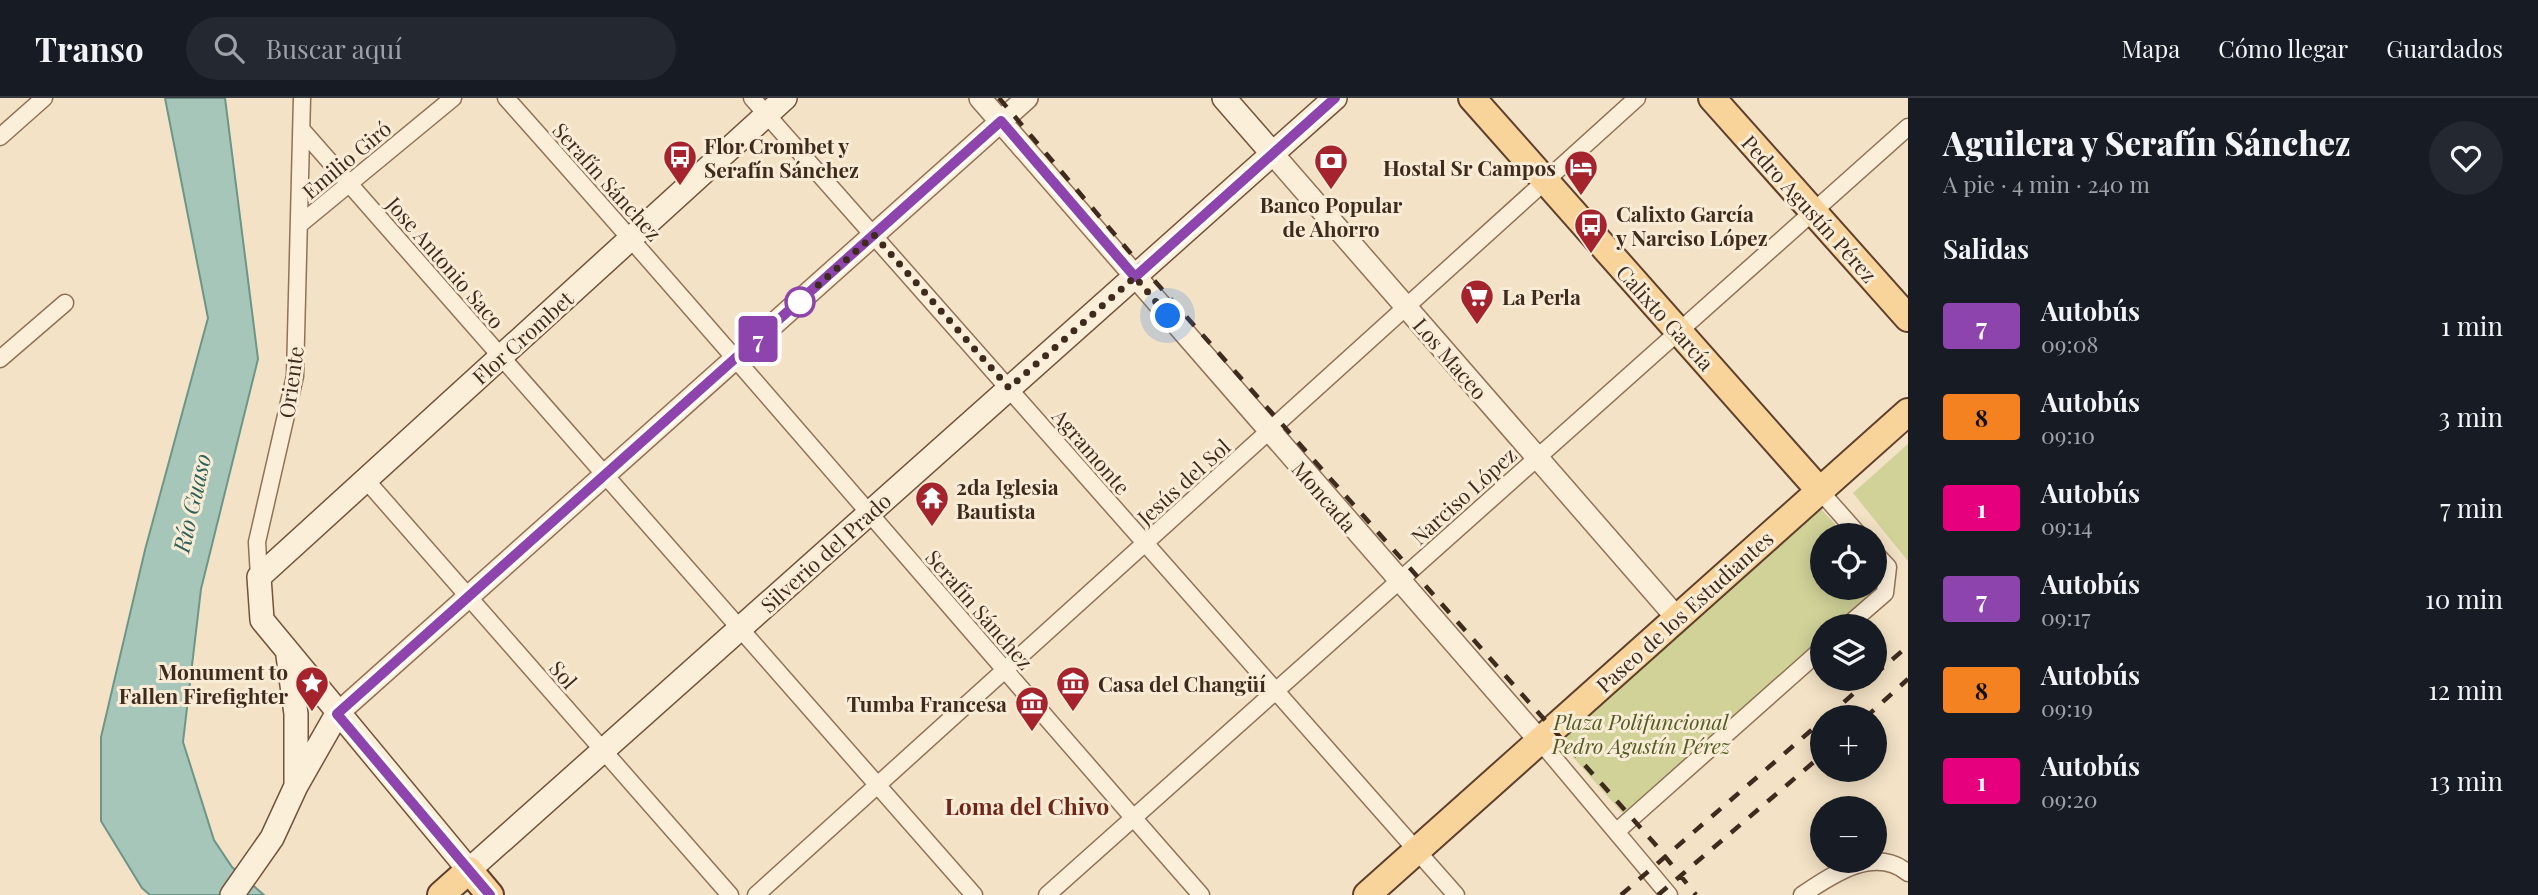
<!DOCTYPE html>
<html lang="es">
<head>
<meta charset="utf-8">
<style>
  :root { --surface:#171b24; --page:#242831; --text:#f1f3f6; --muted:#9ea1a6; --line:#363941 }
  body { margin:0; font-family:"Playfair Display",serif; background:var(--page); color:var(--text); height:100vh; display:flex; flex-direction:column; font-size:26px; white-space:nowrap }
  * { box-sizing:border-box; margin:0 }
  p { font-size:23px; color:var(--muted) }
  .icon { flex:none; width:38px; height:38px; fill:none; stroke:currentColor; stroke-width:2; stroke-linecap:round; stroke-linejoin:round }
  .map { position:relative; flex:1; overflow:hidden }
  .drawer { display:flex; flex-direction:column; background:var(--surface); width:630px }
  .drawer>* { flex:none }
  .badge { padding:0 14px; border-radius:5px; font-size:24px; line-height:46px }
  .buttons { position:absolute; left:1810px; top:425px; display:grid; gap:14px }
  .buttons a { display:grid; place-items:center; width:77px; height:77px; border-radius:50%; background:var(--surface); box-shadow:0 4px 18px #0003; font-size:35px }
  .you { position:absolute; width:35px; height:35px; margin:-18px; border:5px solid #fff; border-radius:50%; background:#1a73e8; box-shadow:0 0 0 10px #1a73e833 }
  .map>.badge { position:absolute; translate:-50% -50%; box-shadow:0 0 0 4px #fff }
  h2 { padding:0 35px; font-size:26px; line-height:63px }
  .round { display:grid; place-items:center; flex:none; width:74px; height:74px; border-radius:37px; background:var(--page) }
  .head { display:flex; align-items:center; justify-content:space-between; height:119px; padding:0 35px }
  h1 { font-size:33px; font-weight:800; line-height:52px }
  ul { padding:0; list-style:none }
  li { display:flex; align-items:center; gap:21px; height:91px; padding:0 35px }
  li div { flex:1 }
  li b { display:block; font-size:26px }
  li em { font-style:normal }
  li .badge { min-width:77px; font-weight:700; text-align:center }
  header { display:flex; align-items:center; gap:42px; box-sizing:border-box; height:98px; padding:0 35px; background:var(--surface); border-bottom:2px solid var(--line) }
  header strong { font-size:33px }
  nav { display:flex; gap:38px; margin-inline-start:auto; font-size:24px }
  .search { width:490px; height:63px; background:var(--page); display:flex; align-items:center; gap:18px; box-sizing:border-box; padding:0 24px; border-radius:38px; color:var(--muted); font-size:26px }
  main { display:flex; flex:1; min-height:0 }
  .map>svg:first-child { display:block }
  .green { fill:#d0d298 }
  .water { fill:#a7c6ba; stroke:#6d9588; stroke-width:2 }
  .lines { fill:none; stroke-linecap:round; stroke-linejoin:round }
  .minor-casing { stroke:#907259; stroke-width:19 }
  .tertiary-casing { stroke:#907259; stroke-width:24 }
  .secondary-casing { stroke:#72533c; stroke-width:26 }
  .primary-casing { stroke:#5e402d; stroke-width:30 }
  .minor { stroke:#fcefda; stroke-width:16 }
  .tertiary { stroke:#fcefda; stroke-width:21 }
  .secondary { stroke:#fcefda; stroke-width:23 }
  .primary { stroke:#f8d49b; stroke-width:26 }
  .rail { stroke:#3f2b1e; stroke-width:4.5; stroke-dasharray:12 12; stroke-linecap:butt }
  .line-casing { stroke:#fff; stroke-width:16 }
  .line { stroke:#8e44ad; stroke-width:10 }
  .walk { stroke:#3f2b1e; stroke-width:7; stroke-dasharray:0 12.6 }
  .stop-dot { fill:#fff; stroke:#8e44ad; stroke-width:3.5 }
  .labels { text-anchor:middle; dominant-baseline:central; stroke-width:6; stroke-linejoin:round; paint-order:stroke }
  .poi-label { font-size:21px; font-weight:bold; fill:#3f2b1e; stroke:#f9ecd6; text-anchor:start }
  .street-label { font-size:21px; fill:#3f2b1e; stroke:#f9ecd6 }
  .park-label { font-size:21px; font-style:italic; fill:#535d23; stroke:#f9ecd6 }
  .water-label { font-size:23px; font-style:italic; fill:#2c6059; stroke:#f9ecd6 }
  .neighbourhood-label { font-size:23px; font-weight:bold; fill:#702519; stroke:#f9ecd6 }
</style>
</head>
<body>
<header>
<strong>Transo</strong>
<div class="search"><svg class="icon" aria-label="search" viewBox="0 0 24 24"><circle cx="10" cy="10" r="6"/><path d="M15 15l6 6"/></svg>Buscar aquí</div>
<nav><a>Mapa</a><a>Cómo llegar</a><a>Guardados</a></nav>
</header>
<main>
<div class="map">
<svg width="1908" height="797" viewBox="0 0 1908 797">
  <rect width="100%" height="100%" fill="#f3e2c5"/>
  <!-- green -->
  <path class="green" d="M1908,346V463L1853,395Z
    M1821,411L1845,437L1822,438V490H1874V471L1878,475C1873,503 1858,511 1838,528H1822V543L1624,717L1558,642Z"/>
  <!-- water -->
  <path class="water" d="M165,0H225L258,261L201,491L183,644L214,742L232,769L264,797H150L142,790L101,723V639L145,452L208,220Z"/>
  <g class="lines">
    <!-- minor casing -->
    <g class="minor-casing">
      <path id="minor" d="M506,0C741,263 968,532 1201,797
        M752,0L1456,797
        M302,32L974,797
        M0,39L44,0
        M299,127L453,0
        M0,261L65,205
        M366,382L730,797
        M1820,393L1860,438
        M259,479L257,444L295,278L302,0
        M1847,528L1885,495L1888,469L1874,454
        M1539,642L1669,797
        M1616,734L1822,551
        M756,797L1637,0
        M1047,797L1908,29
        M1802,797C1832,777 1875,747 1908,775"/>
    </g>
    <!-- tertiary casing -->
    <g class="tertiary-casing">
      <path id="tertiary" d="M980,0L1539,642
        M1272,55L1677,520
        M337,616L1027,0"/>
    </g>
    <!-- secondary casing -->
    <g class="secondary-casing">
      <path id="secondary" d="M785,0L259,479L262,522L469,772L1335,0
        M1224,0L1272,55
        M288,558L296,616V685
        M232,797L272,740L296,688L337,616"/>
    </g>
    <!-- primary casing -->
    <g class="primary-casing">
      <path id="primary" d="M1472,0L1820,393
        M1712,0L1908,220
        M441,797L469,772L490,797
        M1367,797L1908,314"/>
    </g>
    <!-- minor -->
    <use href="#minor" class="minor"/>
    <!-- tertiary -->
    <use href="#tertiary" class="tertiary"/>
    <!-- secondary -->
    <use href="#secondary" class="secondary"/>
    <!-- primary -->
    <use href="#primary" class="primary"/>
    <!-- rail -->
    <path class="rail" d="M999,0L1144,171L1655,746L1696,797
      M1874,577L1908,548
      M1826,620L1870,581
      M1865,620L1908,581
      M1621,797L1822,623
      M1658,797L1822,657"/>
  </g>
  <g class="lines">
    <!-- line casing -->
    <g class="line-casing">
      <path id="line" d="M490,797L337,616L1001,23L1135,179L1335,0"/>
    </g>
    <!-- line -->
    <use href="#line" class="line"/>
    <!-- walk -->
    <path class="walk" d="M800,204L795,208L874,137L1009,290L1135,179L1168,218"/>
  </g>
  <!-- icons -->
  <defs>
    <g id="bus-pin" transform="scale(1.75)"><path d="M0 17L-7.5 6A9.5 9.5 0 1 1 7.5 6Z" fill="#a5232d" stroke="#f9ecd6"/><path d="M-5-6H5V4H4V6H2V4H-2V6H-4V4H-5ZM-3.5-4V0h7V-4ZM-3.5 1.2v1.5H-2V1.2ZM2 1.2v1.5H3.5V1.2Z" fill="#fff"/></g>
    <g id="bank-pin" transform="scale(1.75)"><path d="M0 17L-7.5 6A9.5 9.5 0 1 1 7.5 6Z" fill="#a5232d" stroke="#f9ecd6"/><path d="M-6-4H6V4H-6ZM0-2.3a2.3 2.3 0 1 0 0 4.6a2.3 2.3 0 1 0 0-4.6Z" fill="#fff"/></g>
    <g id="hotel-pin" transform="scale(1.75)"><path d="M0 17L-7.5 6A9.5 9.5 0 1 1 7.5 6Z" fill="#a5232d" stroke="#f9ecd6"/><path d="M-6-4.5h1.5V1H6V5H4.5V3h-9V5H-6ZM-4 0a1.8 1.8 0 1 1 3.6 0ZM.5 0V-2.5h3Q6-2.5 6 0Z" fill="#fff"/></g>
    <g id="supermarket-pin" transform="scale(1.75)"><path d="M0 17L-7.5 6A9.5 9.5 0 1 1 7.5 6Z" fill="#a5232d" stroke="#f9ecd6"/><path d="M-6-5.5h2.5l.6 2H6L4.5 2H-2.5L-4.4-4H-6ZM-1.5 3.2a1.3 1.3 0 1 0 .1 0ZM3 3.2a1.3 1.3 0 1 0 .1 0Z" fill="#fff"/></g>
    <g id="temple-pin" transform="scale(1.75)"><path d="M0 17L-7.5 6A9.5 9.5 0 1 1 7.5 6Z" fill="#a5232d" stroke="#f9ecd6"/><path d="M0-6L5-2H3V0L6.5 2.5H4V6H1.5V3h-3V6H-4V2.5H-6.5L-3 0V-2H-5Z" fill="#fff"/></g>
    <g id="sight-pin" transform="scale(1.75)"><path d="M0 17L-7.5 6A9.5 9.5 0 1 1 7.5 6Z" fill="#a5232d" stroke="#f9ecd6"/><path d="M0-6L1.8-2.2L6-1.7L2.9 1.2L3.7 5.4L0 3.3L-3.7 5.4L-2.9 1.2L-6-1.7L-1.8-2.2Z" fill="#fff"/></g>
    <g id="museum-pin" transform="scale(1.75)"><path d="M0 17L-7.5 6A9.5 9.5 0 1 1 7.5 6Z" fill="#a5232d" stroke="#f9ecd6"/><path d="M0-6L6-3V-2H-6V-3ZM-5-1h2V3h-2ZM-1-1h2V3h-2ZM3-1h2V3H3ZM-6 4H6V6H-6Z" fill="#fff"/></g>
  </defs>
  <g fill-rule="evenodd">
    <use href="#bus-pin" x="680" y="59"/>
    <use href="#bank-pin" x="1331" y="63"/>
    <use href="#hotel-pin" x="1581" y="69"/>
    <use href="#bus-pin" x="1591" y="127"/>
    <use href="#supermarket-pin" x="1477" y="198"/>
    <use href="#temple-pin" x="932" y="400"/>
    <use href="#sight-pin" x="312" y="585"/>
    <use href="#museum-pin" x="1073" y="585"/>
    <use href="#museum-pin" x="1032" y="605"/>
  </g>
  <!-- markers -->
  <circle class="stop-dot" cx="800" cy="204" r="14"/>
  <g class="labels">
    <!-- poi labels -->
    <g class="poi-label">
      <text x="704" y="47">Flor Crombet y<tspan x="704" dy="24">Serafín Sánchez</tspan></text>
      <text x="1556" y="69" text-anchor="end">Hostal Sr Campos</text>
      <text x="1331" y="106" text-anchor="middle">Banco Popular<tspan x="1331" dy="24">de Ahorro</tspan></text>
      <text x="1616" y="115">Calixto García<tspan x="1616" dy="24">y Narciso López</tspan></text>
      <text x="1502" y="198">La Perla</text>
      <text x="956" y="388">2da Iglesia<tspan x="956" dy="24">Bautista</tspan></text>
      <text x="288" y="573" text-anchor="end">Monument to<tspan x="288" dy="24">Fallen Firefighter</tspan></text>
      <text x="1098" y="585">Casa del Changüí</text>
      <text x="1007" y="605" text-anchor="end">Tumba Francesa</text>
    </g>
    <!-- street labels -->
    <g class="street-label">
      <text transform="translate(346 61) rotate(-40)">Emilio Giró</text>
      <text transform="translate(608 83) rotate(48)">Serafín Sánchez</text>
      <text transform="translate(1810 110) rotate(48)">Pedro Agustín Pérez</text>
      <text transform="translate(446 164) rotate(49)">Jose Antonio Saco</text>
      <text transform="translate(1666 219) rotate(48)">Calixto García</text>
      <text transform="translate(522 239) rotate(-42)">Flor Crombet</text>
      <text transform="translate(1451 260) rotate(49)">Los Maceo</text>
      <text transform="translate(290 284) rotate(-82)">Oriente</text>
      <text transform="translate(1092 353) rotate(49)">Agramonte</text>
      <text transform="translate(1183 383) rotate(-42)">Jesús del Sol</text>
      <text transform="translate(1463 397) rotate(-42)">Narciso López</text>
      <text transform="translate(1325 398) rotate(49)">Moncada</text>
      <text transform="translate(825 454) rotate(-42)">Silverio del Prado</text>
      <text transform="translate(980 511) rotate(49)">Serafín Sánchez</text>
      <text transform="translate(1684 513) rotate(-42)">Paseo de los Estudiantes</text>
      <text transform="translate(564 576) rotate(49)">Sol</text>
    </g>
    <!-- park labels -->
    <g class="park-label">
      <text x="1641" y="623">Plaza Polifuncional<tspan x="1641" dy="24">Pedro Agustín Pérez</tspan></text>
    </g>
    <!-- water labels -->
    <g class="water-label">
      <text transform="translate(191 405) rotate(-77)">Río Guaso</text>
    </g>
    <!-- neighbourhood labels -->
    <g class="neighbourhood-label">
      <text x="1027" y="707">Loma del Chivo</text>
    </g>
  </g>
</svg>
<div class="buttons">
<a><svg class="icon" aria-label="locate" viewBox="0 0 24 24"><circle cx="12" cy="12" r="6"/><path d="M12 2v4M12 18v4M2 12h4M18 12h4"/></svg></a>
<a><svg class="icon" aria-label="layers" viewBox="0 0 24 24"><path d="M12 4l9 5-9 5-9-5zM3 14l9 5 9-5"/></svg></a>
<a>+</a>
<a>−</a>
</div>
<div class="you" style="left:1168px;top:218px"></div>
<b class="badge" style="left:758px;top:241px;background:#8e44ad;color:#fff">7</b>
</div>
<section class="drawer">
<div class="head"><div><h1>Aguilera y Serafín Sánchez</h1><p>A pie · 4 min · 240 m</p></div><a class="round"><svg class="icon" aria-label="heart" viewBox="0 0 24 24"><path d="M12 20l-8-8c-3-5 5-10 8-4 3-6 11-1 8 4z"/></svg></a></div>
<h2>Salidas</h2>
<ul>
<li><span class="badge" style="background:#8e44ad;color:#fff">7</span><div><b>Autobús</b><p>09:08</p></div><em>1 min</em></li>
<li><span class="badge" style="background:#f58220;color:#111">8</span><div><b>Autobús</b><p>09:10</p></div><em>3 min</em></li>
<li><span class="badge" style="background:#e6007e;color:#fff">1</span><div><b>Autobús</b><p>09:14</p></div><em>7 min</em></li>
<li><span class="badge" style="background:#8e44ad;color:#fff">7</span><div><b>Autobús</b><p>09:17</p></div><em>10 min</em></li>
<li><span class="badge" style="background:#f58220;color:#111">8</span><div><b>Autobús</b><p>09:19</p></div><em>12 min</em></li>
<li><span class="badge" style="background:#e6007e;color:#fff">1</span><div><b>Autobús</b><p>09:20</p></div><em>13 min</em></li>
</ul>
</section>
</main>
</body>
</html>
